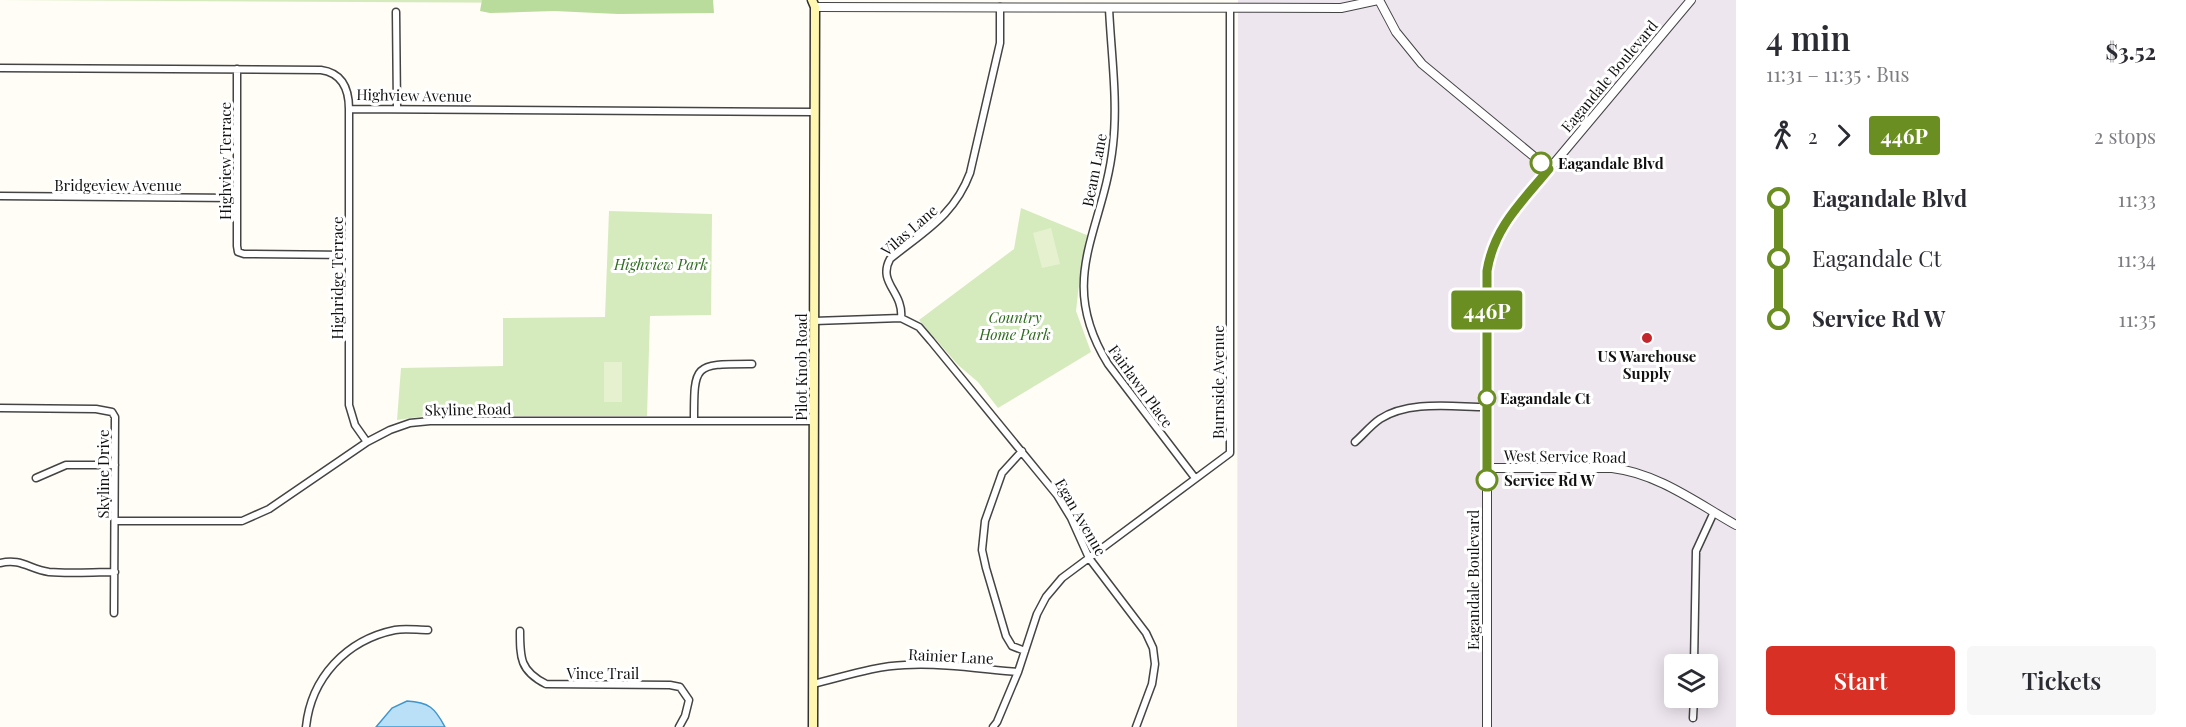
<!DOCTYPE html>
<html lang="en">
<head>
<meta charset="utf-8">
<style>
  :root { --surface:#fff; --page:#f7f7f7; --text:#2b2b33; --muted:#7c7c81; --accent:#d93025 }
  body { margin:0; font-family:"Playfair Display",serif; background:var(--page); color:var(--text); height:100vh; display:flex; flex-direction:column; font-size:22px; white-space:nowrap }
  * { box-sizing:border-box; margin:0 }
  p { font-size:20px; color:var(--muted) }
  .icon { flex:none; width:33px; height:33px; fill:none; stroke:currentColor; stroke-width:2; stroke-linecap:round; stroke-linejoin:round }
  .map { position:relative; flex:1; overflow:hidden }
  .drawer { display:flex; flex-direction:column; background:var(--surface); width:450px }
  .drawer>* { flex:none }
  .badge { padding:0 12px; border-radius:4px; font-size:21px; line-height:39px }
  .controls { position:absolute; left:1664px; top:654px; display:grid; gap:12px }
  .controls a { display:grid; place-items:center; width:54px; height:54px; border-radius:6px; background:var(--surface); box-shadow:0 3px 15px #0003; font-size:30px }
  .map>.badge { position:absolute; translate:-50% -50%; box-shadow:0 0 0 3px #fff }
  .legs { display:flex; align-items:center; gap:9px; height:66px; padding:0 30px; font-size:20px }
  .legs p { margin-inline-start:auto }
  .overview { display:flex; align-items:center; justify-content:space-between; height:102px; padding:0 30px }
  h1 { font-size:33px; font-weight:600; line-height:45px }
  .button { display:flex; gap:12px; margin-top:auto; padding:12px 30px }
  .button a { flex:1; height:69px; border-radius:6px; background:var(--accent); color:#fff; font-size:24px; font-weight:600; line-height:69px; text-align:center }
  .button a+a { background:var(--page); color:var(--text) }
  ul { padding:0 30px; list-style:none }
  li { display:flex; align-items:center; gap:21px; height:60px; font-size:22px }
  li i { display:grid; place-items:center; width:9px; height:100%; margin:0 8px; background:currentColor }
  li i::after { content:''; width:15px; height:15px; margin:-8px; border:4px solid; border-radius:50%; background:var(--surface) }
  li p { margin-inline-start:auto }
  li:first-child i { background:linear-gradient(#0000 50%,currentColor 0) }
  li:last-child i { background:linear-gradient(currentColor 50%,#0000 0) }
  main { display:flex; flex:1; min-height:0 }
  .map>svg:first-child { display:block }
  .industrial { fill:#eee6ef; fill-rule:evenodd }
  .green { fill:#d5ebbd }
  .forest { fill:#b9dc9c }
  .pitch { fill:#e6f2cf }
  .water { fill:#b9e0f7; stroke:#3f96cf; stroke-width:1.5 }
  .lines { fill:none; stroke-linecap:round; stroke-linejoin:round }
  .minor-casing { stroke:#444; stroke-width:9 }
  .tertiary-casing { stroke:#444; stroke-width:10 }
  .secondary-casing { stroke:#333; stroke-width:11 }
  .minor { stroke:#fff; stroke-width:6 }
  .tertiary { stroke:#fff; stroke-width:8 }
  .secondary { stroke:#fff6b0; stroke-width:8 }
  .line-1-casing { stroke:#fff; stroke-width:14 }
  .line-1 { stroke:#6b8e23; stroke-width:9 }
  .stop-1-dot { fill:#fff; stroke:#6b8e23; stroke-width:3 }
  .poi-dot { fill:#c4262e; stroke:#fff; stroke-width:2 }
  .labels { text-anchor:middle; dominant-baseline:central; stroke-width:6; stroke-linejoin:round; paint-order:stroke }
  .street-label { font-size:15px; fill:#111; stroke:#fff }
  .stop-label { font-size:15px; font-weight:bold; fill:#111; stroke:#fff; text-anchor:start }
  .park-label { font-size:15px; font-style:italic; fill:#2f6b1f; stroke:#fff }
  .poi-label { font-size:15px; font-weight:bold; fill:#111; stroke:#fff }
</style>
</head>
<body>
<main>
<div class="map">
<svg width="1736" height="727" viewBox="0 0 1736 727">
  <rect width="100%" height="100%" fill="#fffdf5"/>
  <!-- industrial -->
  <path class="industrial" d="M1238,0H1736V727H1237ZM1674,664H1707V698H1674Z"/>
  <!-- green -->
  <path class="green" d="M0,0H542L543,3Z
    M1021,208L1089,236L1079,284L1076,311L1091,352L998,408L978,382L958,365L919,320L1014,249Z
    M609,211L712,214L711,315L650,316L647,416H425L397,420L401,368L503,366V318L605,317Z"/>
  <!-- forest -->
  <path class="forest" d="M482,0H713L714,13L618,14L554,11L490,13L480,11Z"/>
  <!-- pitch -->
  <path class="pitch" d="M1051,228L1060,264L1042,268L1033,233Z
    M604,362H622V402H604Z"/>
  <!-- water -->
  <path class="water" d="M407,701C429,702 435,708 445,727H376L392,708Z"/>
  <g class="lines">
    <!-- minor casing -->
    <g class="minor-casing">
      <path id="minor" d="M1109,8C1111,52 1118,100 1113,145C1104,231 1055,278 1108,364L1195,478
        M396,12L397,108
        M0,68L321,70C342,73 349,89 349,109V405L355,425L367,442
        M237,69V246L238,252L244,254L349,255
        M349,109L815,112
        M0,196L237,198
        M901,318L919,327L931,341L1057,495L1071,518L1089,558L1146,633L1153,648L1155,664L1152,684L1136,727
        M901,318C904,292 877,283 890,259C924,231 954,216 970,173L1000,43V7
        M814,321L901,318
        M0,408L96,409L112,412L115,417L114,613
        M694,420C694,363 694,364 752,364
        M1355,442C1363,435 1371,425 1380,419C1410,400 1453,407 1487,407
        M1022,451L1002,473L985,521L982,550L986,568L1006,636L1012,646L1025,651
        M36,478L66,465H115
        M115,521H242L269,509L367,442L390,430L410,423L430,421H814
        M0,563C21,558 29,569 49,572C70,574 93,572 115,572
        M520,631C520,658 520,671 546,684L670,685L680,687L689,700L685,716L679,727
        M1694,664L1696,551L1714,512
        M813,684C843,677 874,666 905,665C943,663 981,669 1018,672
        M1693,718L1694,698
        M306,727C311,678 346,640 395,630C405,628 417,630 428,630
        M993,727L997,722L1018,672L1037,614L1046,597L1062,578L1230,453V8"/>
    </g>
    <!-- tertiary casing -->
    <g class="tertiary-casing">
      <path id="tertiary" d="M1379,0L1396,32L1422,64L1549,169
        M815,7L1341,8L1378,0
        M1487,468H1612C1657,473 1697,503 1736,525
        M1487,727V271L1490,252L1504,223L1691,0"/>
    </g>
    <!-- secondary casing -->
    <g class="secondary-casing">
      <path id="secondary" d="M812,0L815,7L813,727"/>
    </g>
    <!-- minor -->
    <use href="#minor" class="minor"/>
    <!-- tertiary -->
    <use href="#tertiary" class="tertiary"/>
    <!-- secondary -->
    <use href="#secondary" class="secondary"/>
  </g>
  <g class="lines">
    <!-- line-1 casing -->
    <g class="line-1-casing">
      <path id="line-1" d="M1487,480V271C1494,227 1522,202 1549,169L1541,163"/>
    </g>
    <!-- line-1 -->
    <use href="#line-1" class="line-1"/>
  </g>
  <!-- markers -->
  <g class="stop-1-dot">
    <circle cx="1541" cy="163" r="10"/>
    <circle cx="1487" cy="398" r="8"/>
    <circle cx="1487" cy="480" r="10"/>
  </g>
  <circle class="poi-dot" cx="1647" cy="338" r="6"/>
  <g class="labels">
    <!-- street labels -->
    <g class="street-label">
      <text transform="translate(1609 76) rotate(-50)">Eagandale Boulevard</text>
      <text transform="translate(414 95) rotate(1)">Highview Avenue</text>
      <text transform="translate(225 161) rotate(-90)">Highview Terrace</text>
      <text transform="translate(1094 170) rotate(-79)">Beam Lane</text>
      <text x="118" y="185">Bridgeview Avenue</text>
      <text transform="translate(909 230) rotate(-41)">Vilas Lane</text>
      <text transform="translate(337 278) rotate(-90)">Highridge Terrace</text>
      <text transform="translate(801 367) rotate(-90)">Pilot Knob Road</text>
      <text transform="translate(1218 382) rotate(-90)">Burnside Avenue</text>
      <text transform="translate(1141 386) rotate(54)">Fairlawn Place</text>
      <text transform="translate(468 409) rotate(-1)">Skyline Road</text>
      <text transform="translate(1565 456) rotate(1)">West Service Road</text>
      <text transform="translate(103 474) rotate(-90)">Skyline Drive</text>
      <text transform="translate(1081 517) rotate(60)">Egan Avenue</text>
      <text transform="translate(1473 580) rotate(-90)">Eagandale Boulevard</text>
      <text transform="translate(951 656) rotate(3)">Rainier Lane</text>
      <text x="603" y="673">Vince Trail</text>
    </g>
    <!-- stop labels -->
    <g class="stop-label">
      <text x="1558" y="163">Eagandale Blvd</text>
      <text x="1500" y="398">Eagandale Ct</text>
      <text x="1504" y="480">Service Rd W</text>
    </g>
    <!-- park labels -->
    <g class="park-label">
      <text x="661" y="264">Highview Park</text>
      <text x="1015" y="317">Country<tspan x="1015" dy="17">Home Park</tspan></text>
    </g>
    <!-- poi labels -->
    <g class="poi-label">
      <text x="1647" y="356">US Warehouse<tspan x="1647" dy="17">Supply</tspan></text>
    </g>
  </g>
</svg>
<div class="controls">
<a><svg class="icon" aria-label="layers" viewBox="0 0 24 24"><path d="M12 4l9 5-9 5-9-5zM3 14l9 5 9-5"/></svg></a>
</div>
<b class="badge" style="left:1487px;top:310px;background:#6b8e23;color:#fff">446P</b>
</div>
<section class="drawer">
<div class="overview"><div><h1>4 min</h1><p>11:31 – 11:35 · Bus</p></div><b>$3.52</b></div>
<div class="legs"><svg class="icon" aria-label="walk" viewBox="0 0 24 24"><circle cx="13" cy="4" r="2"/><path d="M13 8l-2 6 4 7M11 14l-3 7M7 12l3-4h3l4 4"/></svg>2<svg class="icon" aria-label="forward" viewBox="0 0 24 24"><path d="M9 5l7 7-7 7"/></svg><b class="badge" style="background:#6b8e23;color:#fff">446P</b><p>2 stops</p></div>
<ul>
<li><i style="color:#6b8e23"></i><b>Eagandale Blvd</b><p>11:33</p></li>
<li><i style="color:#6b8e23"></i><span>Eagandale Ct</span><p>11:34</p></li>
<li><i style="color:#6b8e23"></i><b>Service Rd W</b><p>11:35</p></li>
</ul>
<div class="button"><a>Start</a><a>Tickets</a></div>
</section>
</main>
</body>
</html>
